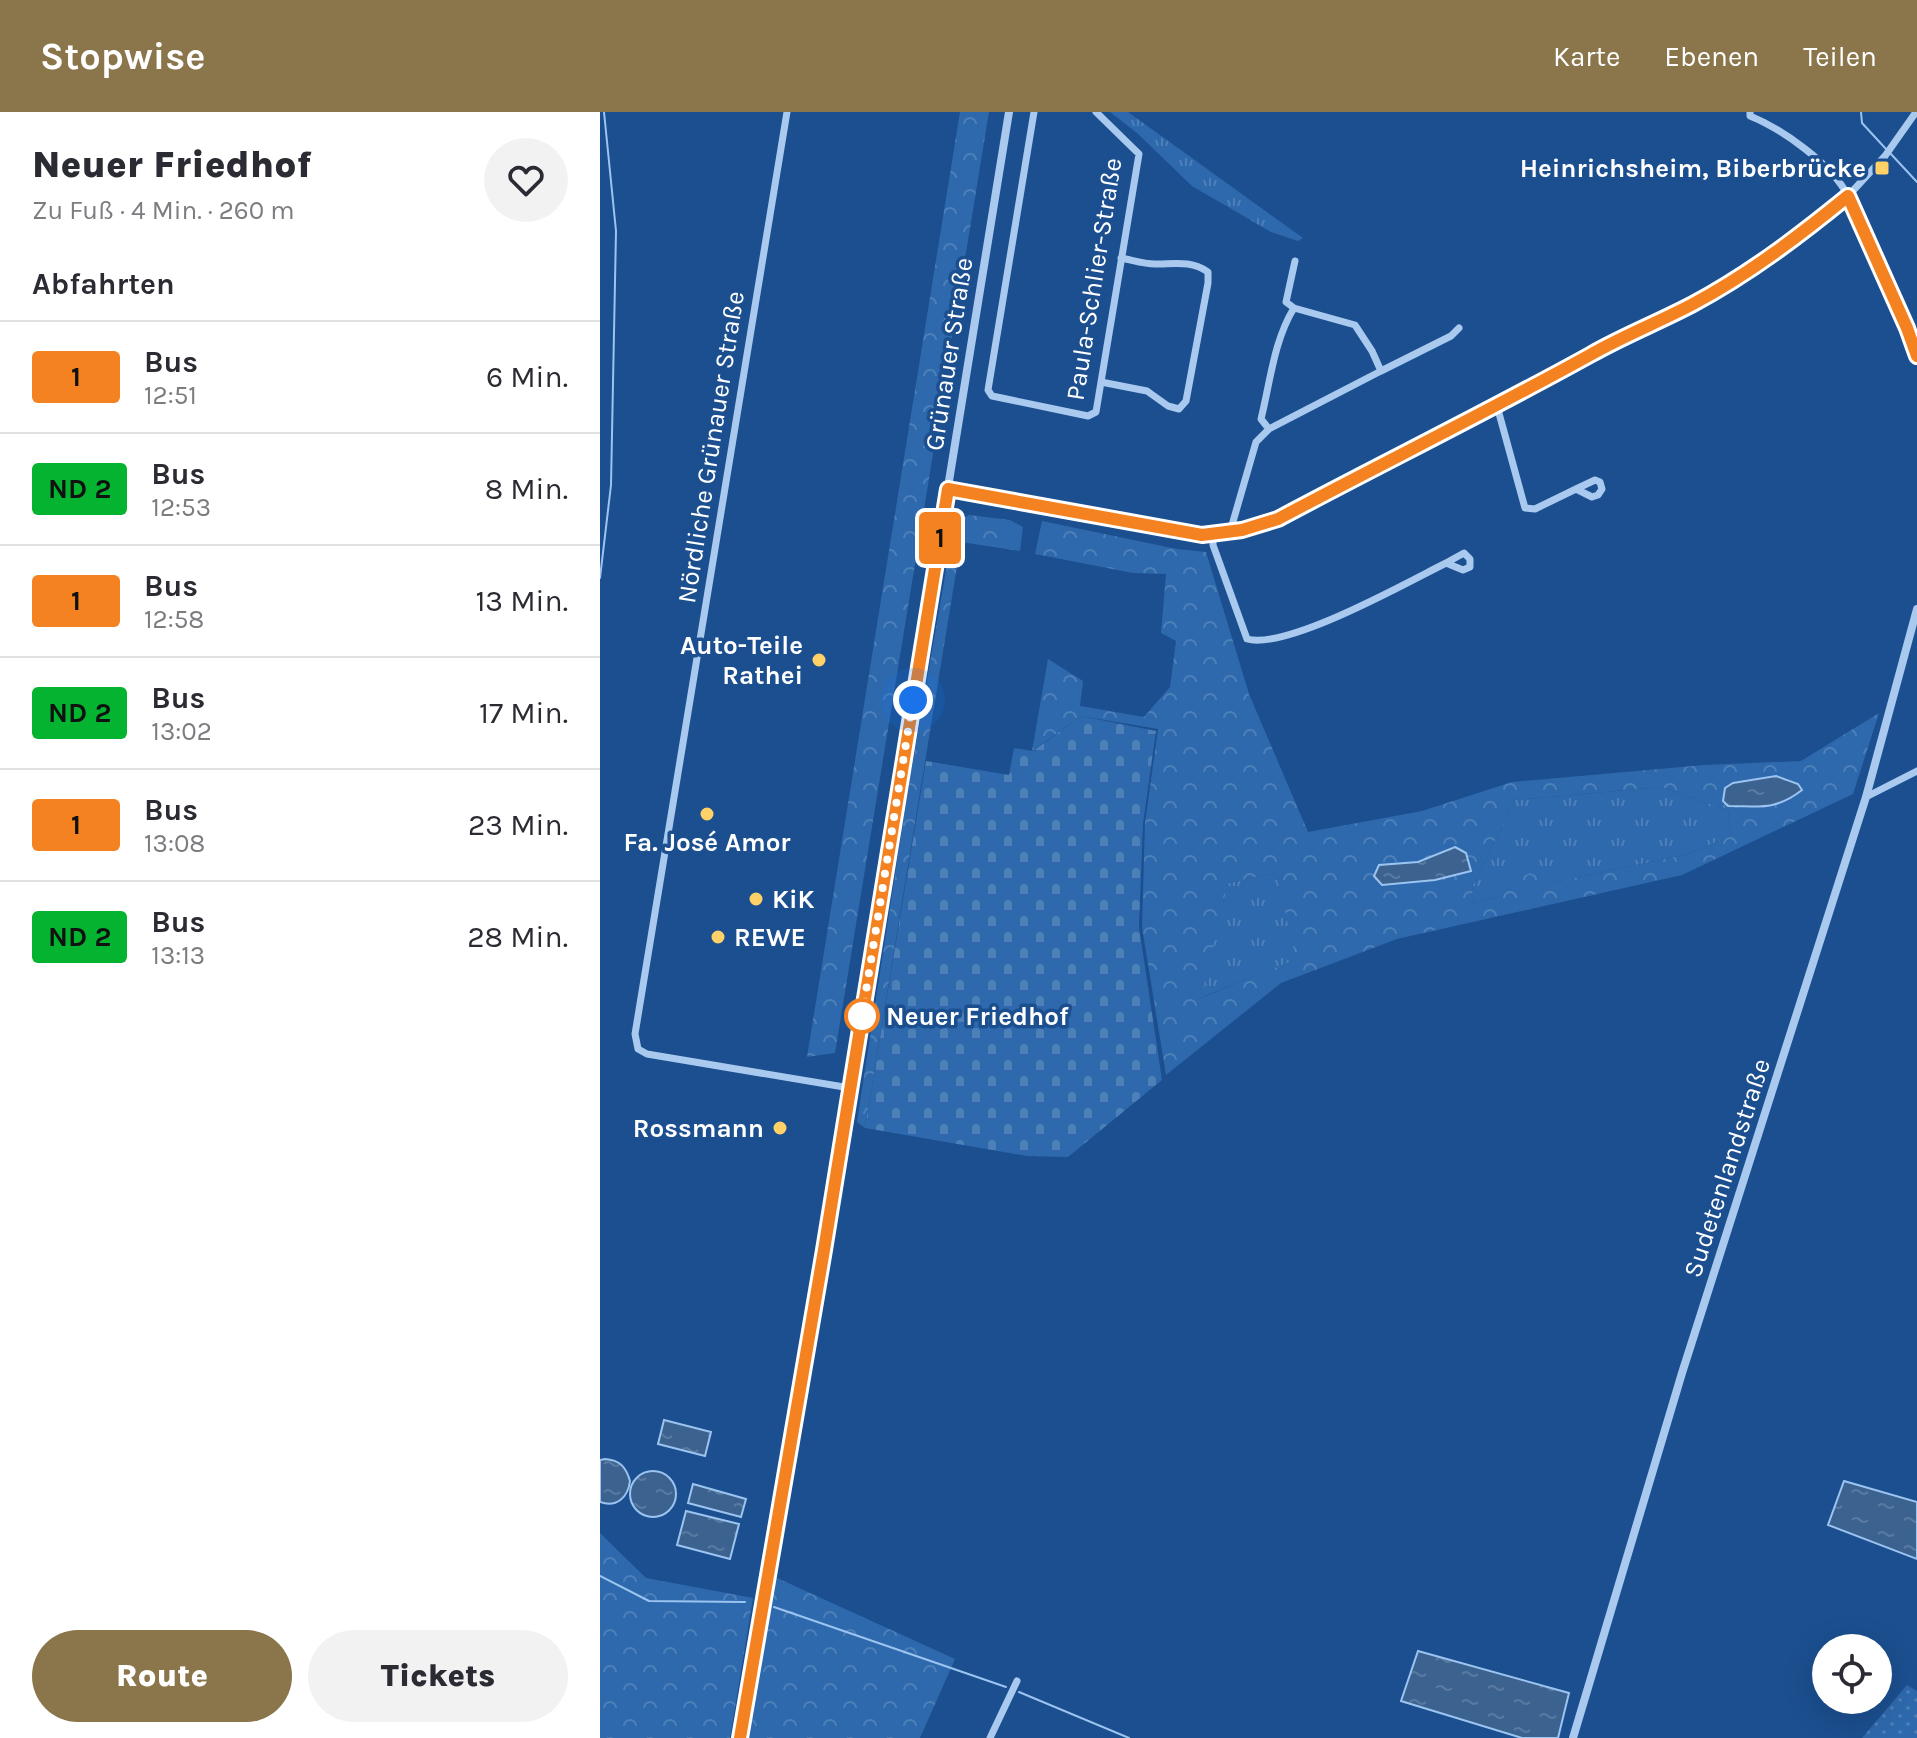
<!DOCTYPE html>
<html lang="de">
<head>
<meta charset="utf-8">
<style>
  :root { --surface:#fff; --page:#f2f2f3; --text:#2b2b33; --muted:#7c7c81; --line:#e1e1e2; --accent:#8a764a }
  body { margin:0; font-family:Karla,sans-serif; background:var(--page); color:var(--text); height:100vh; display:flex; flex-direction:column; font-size:30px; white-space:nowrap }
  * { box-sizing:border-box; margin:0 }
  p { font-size:26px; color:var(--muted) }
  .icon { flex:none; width:44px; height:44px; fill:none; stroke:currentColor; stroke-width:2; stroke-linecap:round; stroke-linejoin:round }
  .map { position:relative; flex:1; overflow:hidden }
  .panel { display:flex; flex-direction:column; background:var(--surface); width:600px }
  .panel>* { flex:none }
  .badge { padding:0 16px; border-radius:6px; font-size:28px; line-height:52px }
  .buttons { position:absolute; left:1212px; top:1522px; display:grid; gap:16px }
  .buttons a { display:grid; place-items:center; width:80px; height:80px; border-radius:50%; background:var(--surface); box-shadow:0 8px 32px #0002; font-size:40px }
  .you { position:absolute; width:40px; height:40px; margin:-20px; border:6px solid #fff; border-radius:50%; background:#1a73e8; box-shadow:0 0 0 12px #1a73e833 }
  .map>.badge { position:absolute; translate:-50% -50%; box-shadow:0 0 0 4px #fff }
  h2 { padding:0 32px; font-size:30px; line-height:72px }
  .round { display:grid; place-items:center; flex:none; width:84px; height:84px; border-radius:42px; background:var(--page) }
  .head { display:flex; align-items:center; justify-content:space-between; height:136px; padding:0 32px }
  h1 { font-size:38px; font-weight:800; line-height:60px }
  .primary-button { display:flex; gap:16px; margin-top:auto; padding:16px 32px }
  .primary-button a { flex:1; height:92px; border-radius:48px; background:var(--accent); color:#fff; font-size:32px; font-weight:800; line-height:92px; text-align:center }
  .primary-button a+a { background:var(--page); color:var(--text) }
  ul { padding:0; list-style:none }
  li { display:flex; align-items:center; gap:24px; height:112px; padding:0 32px; border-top:2px solid var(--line) }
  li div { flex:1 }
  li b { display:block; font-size:30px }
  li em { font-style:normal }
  li .badge { min-width:88px; font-weight:700; text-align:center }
  header { display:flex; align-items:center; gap:48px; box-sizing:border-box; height:112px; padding:0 40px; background:var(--accent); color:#fff }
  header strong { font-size:38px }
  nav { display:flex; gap:44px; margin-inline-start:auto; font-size:28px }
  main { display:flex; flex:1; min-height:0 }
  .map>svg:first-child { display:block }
  .grass { fill:url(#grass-tufts) }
  .forest { fill:url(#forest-crowns); fill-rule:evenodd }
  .cemetery { fill:url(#cemetery-stones) }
  .park { fill:url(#park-dots) }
  .water { fill:url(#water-ripples); stroke:#9cc4f0; stroke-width:2 }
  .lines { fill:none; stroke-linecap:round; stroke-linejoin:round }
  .stream { stroke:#9cc4f0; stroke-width:2 }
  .minor { stroke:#a9c9ee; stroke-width:7 }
  .tertiary { stroke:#a9c9ee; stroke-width:8 }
  .line-casing { stroke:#fff; stroke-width:18 }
  .line { stroke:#f58220; stroke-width:12 }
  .walk { stroke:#fff; stroke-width:8; stroke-dasharray:0 14.4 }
  .poi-dot { fill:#ffd166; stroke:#1b4f8f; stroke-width:3 }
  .stop-dot { fill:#fff; stroke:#f58220; stroke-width:4 }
  .labels { text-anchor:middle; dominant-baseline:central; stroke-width:7; stroke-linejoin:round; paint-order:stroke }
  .poi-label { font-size:26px; font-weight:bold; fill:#fff; stroke:#1b4f8f; text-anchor:end }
  .street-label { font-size:26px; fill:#fff; stroke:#1b4f8f }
  .stop-label { font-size:26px; font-weight:bold; fill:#fff; stroke:#1b4f8f; text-anchor:start }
</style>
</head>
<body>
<header>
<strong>Stopwise</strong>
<nav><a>Karte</a><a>Ebenen</a><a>Teilen</a></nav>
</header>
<main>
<section class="panel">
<div class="head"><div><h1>Neuer Friedhof</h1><p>Zu Fuß · 4 Min. · 260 m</p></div><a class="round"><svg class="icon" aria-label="heart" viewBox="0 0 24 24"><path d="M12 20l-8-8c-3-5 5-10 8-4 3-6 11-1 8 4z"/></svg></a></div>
<h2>Abfahrten</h2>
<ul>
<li><span class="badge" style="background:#f58220;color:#111">1</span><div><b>Bus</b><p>12:51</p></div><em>6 Min.</em></li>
<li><span class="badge" style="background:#04b431;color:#111">ND 2</span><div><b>Bus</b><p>12:53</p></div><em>8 Min.</em></li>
<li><span class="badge" style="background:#f58220;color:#111">1</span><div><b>Bus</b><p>12:58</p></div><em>13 Min.</em></li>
<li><span class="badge" style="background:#04b431;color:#111">ND 2</span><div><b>Bus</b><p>13:02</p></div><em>17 Min.</em></li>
<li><span class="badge" style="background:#f58220;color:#111">1</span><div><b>Bus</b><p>13:08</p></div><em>23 Min.</em></li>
<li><span class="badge" style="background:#04b431;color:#111">ND 2</span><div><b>Bus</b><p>13:13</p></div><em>28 Min.</em></li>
</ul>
<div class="primary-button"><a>Route</a><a>Tickets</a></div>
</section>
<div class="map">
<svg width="1317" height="1626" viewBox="0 0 1317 1626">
  <defs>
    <pattern id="grass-tufts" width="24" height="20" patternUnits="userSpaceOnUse" patternTransform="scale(2)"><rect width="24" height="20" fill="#2e69ad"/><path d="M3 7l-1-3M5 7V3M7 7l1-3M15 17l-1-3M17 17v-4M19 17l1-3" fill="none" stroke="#4d80b9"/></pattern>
    <pattern id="forest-crowns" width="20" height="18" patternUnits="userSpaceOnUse" patternTransform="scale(2)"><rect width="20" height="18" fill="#2e69ad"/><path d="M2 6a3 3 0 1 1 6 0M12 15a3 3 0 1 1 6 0" fill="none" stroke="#4d80b9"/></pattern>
    <pattern id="cemetery-stones" width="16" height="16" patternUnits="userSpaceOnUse" patternTransform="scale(2)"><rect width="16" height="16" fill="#2e69ad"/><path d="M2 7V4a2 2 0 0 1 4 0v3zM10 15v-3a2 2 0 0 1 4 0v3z" fill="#4d80b9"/></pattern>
    <pattern id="park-dots" width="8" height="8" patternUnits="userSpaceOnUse" patternTransform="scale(2)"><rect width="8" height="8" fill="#2e69ad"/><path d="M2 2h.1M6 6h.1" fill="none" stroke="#4d80b9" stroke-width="1.8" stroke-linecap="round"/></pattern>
    <pattern id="water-ripples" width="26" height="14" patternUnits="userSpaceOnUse" patternTransform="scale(2)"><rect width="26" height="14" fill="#3c6290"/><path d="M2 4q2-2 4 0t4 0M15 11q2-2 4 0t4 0" fill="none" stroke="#597aa1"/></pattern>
  </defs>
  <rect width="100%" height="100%" fill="#1b4f8f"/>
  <!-- grass -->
  <path class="grass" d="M510,0H528L703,126L698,129L671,120L592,74L537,21Z
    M1061,675L1128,698L1131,724L1085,743L954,770L915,767L903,783L874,792L872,775L915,688Z
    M676,761L697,847L600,886L628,771Z"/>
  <!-- forest -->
  <path class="forest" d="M360,0H389L235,941L207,945Z
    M369,403L410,408L423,415L420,439L361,430L265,1016L257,1010L309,672L354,412Z
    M442,409L577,437L606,440L649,582L708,720L822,699L912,670L1104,653L1201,649L1279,601L1253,682L1082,763L797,827L681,871L566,963L542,815L545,711L558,617L481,604L432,639L448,547L483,569L480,594L544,605L570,575L576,529L561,521L566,462L533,461L435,442ZM1176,664L1201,679C1182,694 1152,694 1128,694L1133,671ZM1061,675L1128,698L1131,724L1085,743L954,770L930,761L915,767L903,783L874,792L872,775L915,688ZM676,761L696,847L601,886L628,771Z
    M0,1421L46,1466L153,1486L130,1626H0Z
    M175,1465L355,1547L320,1626H148Z"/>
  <!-- cemetery -->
  <path class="cemetery" d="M481,604L556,619L543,712L539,815L562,968L468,1045L427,1044L265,1016L326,649L409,663L414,636L433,639Z"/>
  <!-- park -->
  <path class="park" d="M1307,1573L1317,1579V1626H1262Z"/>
  <!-- water -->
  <path class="water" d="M1176,664L1198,672L1202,678C1175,699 1159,694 1128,694L1123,689L1125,676L1133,671Z
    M855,735L866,741L871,759L835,768L782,773L774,764L779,753L818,750Z
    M64,1308L111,1320L105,1344L58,1332Z
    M5,1347C20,1348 26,1355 30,1369C28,1385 17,1396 0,1390V1348Z
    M30 1382a23 23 0 1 1 46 0a23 23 0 1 1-46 0Z
    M1244,1369L1317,1390V1447L1228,1413Z
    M93,1372L146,1387L141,1405L88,1391Z
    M86,1399L139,1412L130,1447L77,1433Z
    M818,1539L969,1581L958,1626H922L801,1589Z"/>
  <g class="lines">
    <!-- stream -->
    <path class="stream" d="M1261,0L1262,11L1286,37
      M1290,41L1317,70
      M0,466L11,373L16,119L4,0
      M0,1464L49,1489L145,1490
      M174,1495L406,1575
      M419,1580L529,1626"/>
    <!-- minor -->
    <path class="minor" d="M187,0L35,922L38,937L47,942L250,976
      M434,0L388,278L392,284L488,304L496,300L539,42L496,0
      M1150,0V4C1182,17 1232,52 1248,84L1285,44L1316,0
      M694,196L686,190L695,149
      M781,259L851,224L859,216
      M501,270L547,279L568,294L579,297L586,289L608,171V160C591,148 574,152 555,152C544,152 532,148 521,146
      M897,294L925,396L935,397L976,377L995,368L1000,370L1002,377L998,383L992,385L976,377
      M630,420L656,330L669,317L661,307C670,271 674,228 694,196L755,213L772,239L781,259L669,317
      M613,423V433L647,527C687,538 806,471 846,451L863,458L870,455V447L864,441L846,451
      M1266,685L1317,659
      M390,1626L417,1569"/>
    <!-- tertiary -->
    <path class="tertiary" d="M348,377L602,423L642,418L678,407L937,273L1016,229L1094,192L1188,133L1248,84L1307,216L1317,244
      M140,1626L224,1138L409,0
      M973,1626L1082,1261L1266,685L1317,497"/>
  </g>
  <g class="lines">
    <!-- line casing -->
    <g class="line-casing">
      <path id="line" d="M140,1626L224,1138L348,377L602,423L642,418L678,407C781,352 887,300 990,243C1023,224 1059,210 1093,192C1149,162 1199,124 1248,84L1307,216L1317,244"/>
    </g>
    <!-- line -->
    <use href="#line" class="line"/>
    <!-- walk -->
    <path class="walk" d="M262,904L313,588"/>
  </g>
  <!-- markers -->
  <g class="poi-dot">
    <rect x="1274" y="48" width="16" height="16" rx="4"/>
    <circle cx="219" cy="548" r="8"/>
    <circle cx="107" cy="702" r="8"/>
    <circle cx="156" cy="787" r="8"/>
    <circle cx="118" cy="825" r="8"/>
    <circle cx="180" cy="1016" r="8"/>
  </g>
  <circle class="stop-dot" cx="262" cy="904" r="16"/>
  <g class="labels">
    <!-- poi labels -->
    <g class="poi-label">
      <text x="1266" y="56">Heinrichsheim, Biberbrücke</text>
      <text x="203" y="533">Auto-Teile<tspan x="203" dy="30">Rathei</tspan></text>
      <text x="107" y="730" text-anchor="middle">Fa. José Amor</text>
      <text x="172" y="787" text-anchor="start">KiK</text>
      <text x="134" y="825" text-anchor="start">REWE</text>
      <text x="164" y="1016">Rossmann</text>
    </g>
    <!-- street labels -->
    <g class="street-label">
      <text transform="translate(494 167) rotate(-81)">Paula-Schlier-Straße</text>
      <text transform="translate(349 242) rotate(-81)">Grünauer Straße</text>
      <text transform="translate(111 335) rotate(-81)">Nördliche Grünauer Straße</text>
      <text transform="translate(1127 1056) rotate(-72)">Sudetenlandstraße</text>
    </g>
    <!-- stop labels -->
    <g class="stop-label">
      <text x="286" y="904">Neuer Friedhof</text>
    </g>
  </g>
</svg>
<div class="buttons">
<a><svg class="icon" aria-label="locate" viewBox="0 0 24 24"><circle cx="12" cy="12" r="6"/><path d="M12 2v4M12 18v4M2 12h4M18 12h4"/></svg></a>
</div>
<div class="you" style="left:313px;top:588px"></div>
<b class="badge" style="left:340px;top:426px;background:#f58220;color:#111">1</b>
</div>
</main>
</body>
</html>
